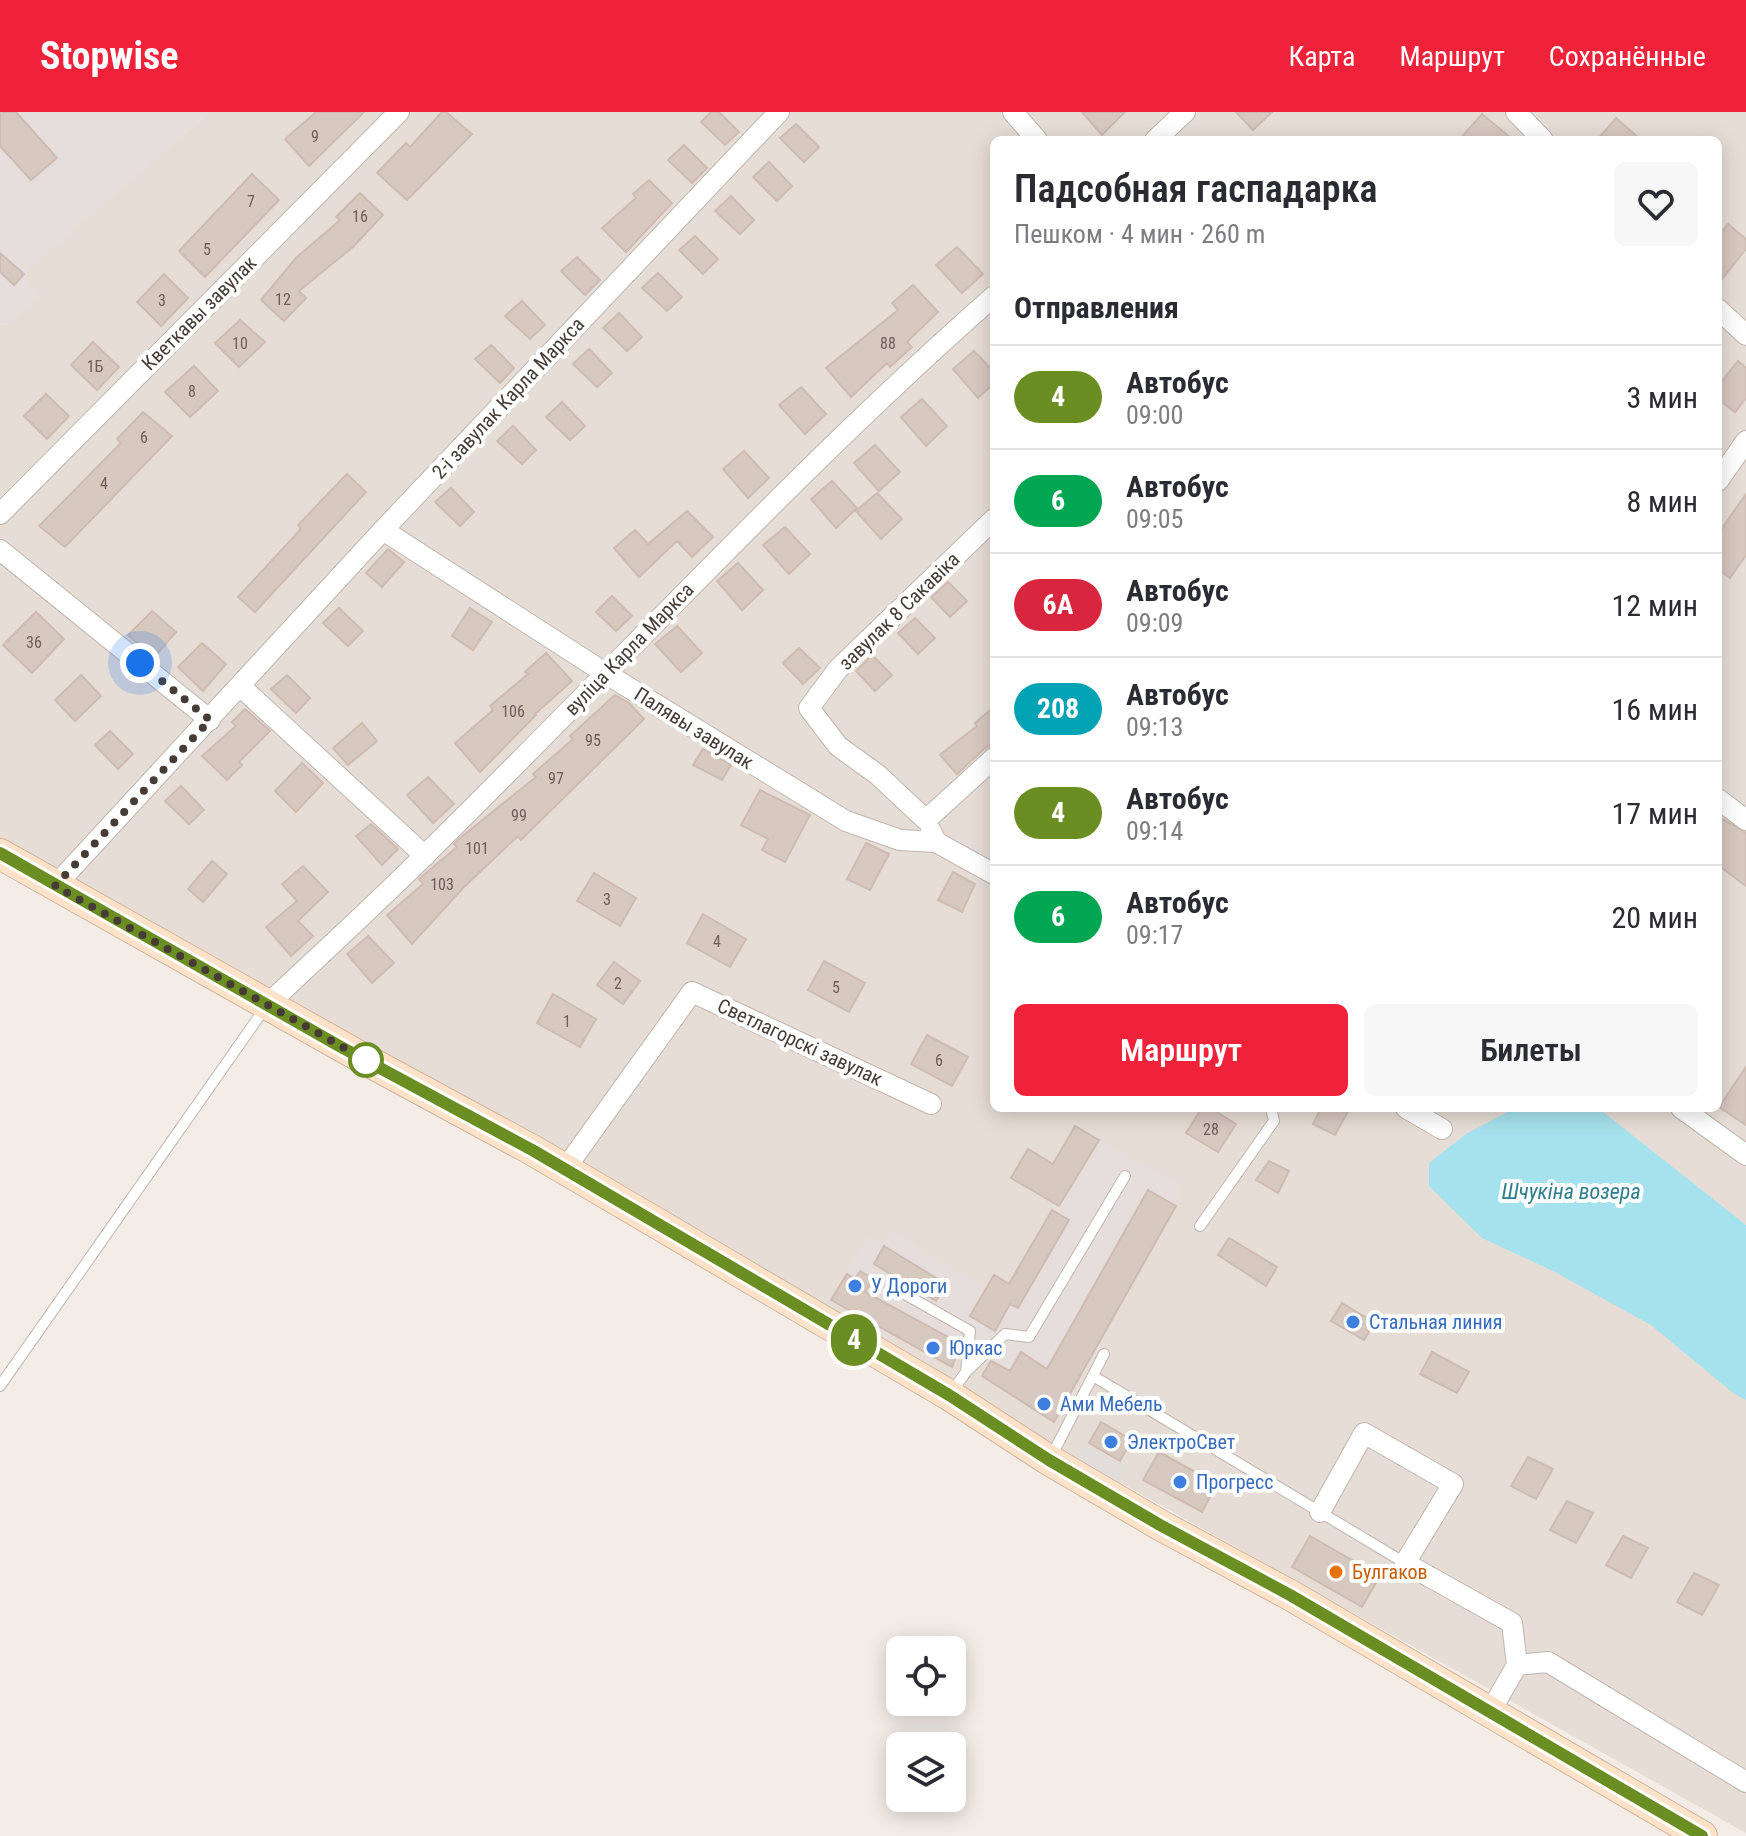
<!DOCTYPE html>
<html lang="ru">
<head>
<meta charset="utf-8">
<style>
  :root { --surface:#fff; --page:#f7f7f7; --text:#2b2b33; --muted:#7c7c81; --line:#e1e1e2; --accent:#ef2239 }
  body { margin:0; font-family:"Roboto Condensed",sans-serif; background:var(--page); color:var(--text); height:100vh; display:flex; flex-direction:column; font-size:30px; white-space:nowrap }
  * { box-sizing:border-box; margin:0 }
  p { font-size:26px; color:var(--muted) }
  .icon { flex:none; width:44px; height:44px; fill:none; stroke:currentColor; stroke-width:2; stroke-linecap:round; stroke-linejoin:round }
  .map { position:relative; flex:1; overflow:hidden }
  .panel { position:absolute; left:990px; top:24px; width:732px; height:976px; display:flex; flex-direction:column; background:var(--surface); border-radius:12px; box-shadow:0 4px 20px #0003 }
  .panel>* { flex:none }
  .badge { padding:0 16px; border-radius:26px; font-size:28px; line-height:52px }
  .tools { position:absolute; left:886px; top:1524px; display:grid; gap:16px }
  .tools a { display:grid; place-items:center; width:80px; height:80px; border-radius:12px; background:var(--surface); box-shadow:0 4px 20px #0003; font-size:40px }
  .you { position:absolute; width:40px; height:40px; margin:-20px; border:6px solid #fff; border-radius:50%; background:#1a73e8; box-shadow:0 0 0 12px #1a73e833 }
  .map>.badge { position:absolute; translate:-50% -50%; box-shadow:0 0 0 4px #fff }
  h2 { padding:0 24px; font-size:30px; line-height:72px }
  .round { display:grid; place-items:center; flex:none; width:84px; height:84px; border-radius:12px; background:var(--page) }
  .summary { display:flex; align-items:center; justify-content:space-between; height:136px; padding:0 24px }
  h1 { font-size:38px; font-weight:600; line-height:60px }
  .cta { display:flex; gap:16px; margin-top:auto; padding:16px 24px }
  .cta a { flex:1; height:92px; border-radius:12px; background:var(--accent); color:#fff; font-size:32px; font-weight:600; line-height:92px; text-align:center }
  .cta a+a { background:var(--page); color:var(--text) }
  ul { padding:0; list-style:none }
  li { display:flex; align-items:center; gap:24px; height:104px; padding:0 24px; border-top:2px solid var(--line) }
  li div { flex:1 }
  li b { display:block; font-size:30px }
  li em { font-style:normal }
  li .badge { min-width:88px; font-weight:700; text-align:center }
  header { display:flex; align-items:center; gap:48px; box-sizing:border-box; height:112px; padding:0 40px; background:var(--accent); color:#fff }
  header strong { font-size:38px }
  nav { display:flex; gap:44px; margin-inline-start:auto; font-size:28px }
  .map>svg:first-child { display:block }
  .residential { fill:#e6ddd6; fill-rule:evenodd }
  .industrial { fill:#e5dedc }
  .parking { fill:#e1dedc }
  .water { fill:#a6e2ed }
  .building { fill:#d7c8c0; stroke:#cebbb1; stroke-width:2 }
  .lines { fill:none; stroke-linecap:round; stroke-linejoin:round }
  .lane-casing { stroke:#c1b5ad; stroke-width:12 }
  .street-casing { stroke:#c1b5ad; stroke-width:22 }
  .secondary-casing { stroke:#d3b59c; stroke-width:32 }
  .lane { stroke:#fff; stroke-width:10 }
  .street { stroke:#fff; stroke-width:20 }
  .secondary { stroke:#fce2c8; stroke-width:30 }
  .line-casing { stroke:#fff; stroke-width:18 }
  .line { stroke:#6b8e23; stroke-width:12 }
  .walk { stroke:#453c36; stroke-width:8; stroke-dasharray:0 14.4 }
  .stop-dot { fill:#fff; stroke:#6b8e23; stroke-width:4 }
  .shop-dot { fill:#3f7fe0; stroke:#fff; stroke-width:3 }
  .food-dot { fill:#e8710a; stroke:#fff; stroke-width:3 }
  .labels { text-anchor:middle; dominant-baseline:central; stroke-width:8; stroke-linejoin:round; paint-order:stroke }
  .number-label { font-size:16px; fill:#6a5f58 }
  .street-label { font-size:20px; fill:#453c36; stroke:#fff }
  .shop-label { font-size:20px; fill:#366cbe; stroke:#fff; text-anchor:start }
  .food-label { font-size:20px; fill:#c56008; stroke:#fff; text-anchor:start }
  .water-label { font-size:22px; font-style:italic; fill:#2e7e8d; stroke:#fff }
</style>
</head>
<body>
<header>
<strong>Stopwise</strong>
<nav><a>Карта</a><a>Маршрут</a><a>Сохранённые</a></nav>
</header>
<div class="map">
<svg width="1746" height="1724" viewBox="0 0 1746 1724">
  <rect width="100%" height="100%" fill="#f3ece7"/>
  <!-- residential -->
  <path class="residential" d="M210,0H1746V1721L55,774L0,738V213L9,212L23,162ZM994,28H1718V996H994Z"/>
  <!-- industrial -->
  <path class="industrial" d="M0,0H210L24,162L39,185L9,212L0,213Z
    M1075,1014L1182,1075L1176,1094L1054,1310L981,1264L990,1251L981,1246L959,1241L952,1255L831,1188L866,1124L881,1132L889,1118L986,1176L994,1163L1010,1172L1054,1092L1011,1066L1028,1037L1053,1052Z"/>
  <!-- parking -->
  <path class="parking" d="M1088,1336L1125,1354L1120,1376L1073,1350Z"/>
  <!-- water -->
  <path class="water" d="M1515,996H1598L1746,1113V1288L1733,1281L1651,1213L1553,1159L1482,1126L1429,1074V1051L1466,1022Z"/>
  <!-- building -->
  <path class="building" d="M0,0H16L57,46L31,68L0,34Z
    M316,0H364L309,54L285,27Z
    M442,0H446L472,22L407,88L377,61L406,31L410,35Z
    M711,0H719L739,20L725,33L701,10Z
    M1082,0H1125L1102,23Z
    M1236,0H1272L1253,18Z
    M1482,2L1513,28H1459Z
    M1616,6L1641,28H1597Z
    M796,12L819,35L804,50L780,26Z
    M684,33L707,56L692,71L668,48Z
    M769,50L792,74L777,89L753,65Z
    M252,62L279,88L205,165L179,139Z
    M649,68L672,91L626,140L602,116L636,86L633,82Z
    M360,81L383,103L354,134L299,179L306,186L284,209L261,188L296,146L340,108L336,105Z
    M731,84L754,108L740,122L715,99Z
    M1728,112L1746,127V137L1718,172V125Z
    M695,124L718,147L703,162L679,138Z
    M957,135L983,162L962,181L936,153Z
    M0,141L24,162L14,173L0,160Z
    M577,145L600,168L585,183L561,159Z
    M658,161L682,185L667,199L642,176Z
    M164,162L188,186L161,214L137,190Z
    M913,173L938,200L907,230L912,235L890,255L887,251L851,285L826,256L898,198L892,191Z
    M522,189L545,213L530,227L505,204Z
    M619,201L642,225L627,239L603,216Z
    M240,208L265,230L239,255L215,231Z
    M93,230L119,255L97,278L71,253Z
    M491,233L514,256L500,271L475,247Z
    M589,237L612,261L597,275L573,252Z
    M974,239L994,260V271L978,286L953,257Z
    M1738,249L1746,256V286L1735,300L1718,287V274Z
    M194,254L218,279L190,305L165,280Z
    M801,275L826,302L805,322L779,293Z
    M46,282L69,304L47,327L24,304Z
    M922,287L947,314L926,334L901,305Z
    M562,290L585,314L570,328L546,305Z
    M143,300L172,324L65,435L39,414L121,331L117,327Z
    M513,314L536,338L522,352L497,329Z
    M875,333L900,360L879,379L854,351Z
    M744,339L769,366L748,386L723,357Z
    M347,362L366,380L255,500L238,485L301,417L298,413Z
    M832,369L857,396L836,416L811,387Z
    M451,376L474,400L460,414L435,390Z
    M877,381L902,407L881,427L856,399Z
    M1746,382V443L1730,466L1718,457V422Z
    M687,399L713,425L692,445L677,429L639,465L614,436L635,418L648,432Z
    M785,415L810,442L789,462L763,433Z
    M388,437L404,450L382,475L366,461Z
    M738,451L763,478L742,498L717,469Z
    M948,470L967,489L950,505L931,485Z
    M612,484L632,504L616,519L596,500Z
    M339,496L363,519L348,534L323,511Z
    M470,496L492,510L473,538L452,524Z
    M152,499L176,520L156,543H151L128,523Z
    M36,500L64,527L32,561L3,533Z
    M915,506L935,526L918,542L898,521Z
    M677,514L702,541L681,560L655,532Z
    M202,531L226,552L203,579L178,555Z
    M799,536L820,556L803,572L783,551Z
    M546,541L572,569L535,602L536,603L480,660L455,631L493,598L490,594L528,562L525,560Z
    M872,543L892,563L875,579L856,559Z
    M81,563L101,584L75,609L55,588Z
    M287,563L310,586L296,601L271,577Z
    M615,583L629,591L644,607L521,728L518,724L464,775L412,832L387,803L423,772L419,767L457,735L454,732L460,726L536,665L533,662L573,627L570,624Z
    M994,595V633L985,636L957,662L940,643L977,614L975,611Z
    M245,597L270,619L239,650L242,653L227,668L202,644L236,614L232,610Z
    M362,611L377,629L348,653L333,636Z
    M110,619L133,642L118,657L95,633Z
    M703,637L731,653L722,668L693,653Z
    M302,651L323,671L296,700L275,679Z
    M428,665L454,692L433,711L407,683Z
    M181,674L204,698L189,712L165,689Z
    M760,678L810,703L785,750L762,738L768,727L741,713Z
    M1723,707L1746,721V774L1718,753V714Z
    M371,712L398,737L382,753L356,724Z
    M866,731L889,742L870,778L847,767Z
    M212,749L227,762L203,790L188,777Z
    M303,754L328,780L298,809L313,824L291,844L266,815L297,789L282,772Z
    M953,760L975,772L962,800L938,788Z
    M594,761L636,786L620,814L577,789Z
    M703,802L746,827L730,855L687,831Z
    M368,824L394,851L372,871L347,842Z
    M824,849L865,871L849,900L808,878Z
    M614,850L640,869L623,892L597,873Z
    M553,882L596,907L580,935L537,911Z
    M927,923L968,945L952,974L911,952Z
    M1746,955V1013L1719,995Z
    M1202,996H1210L1236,1012L1218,1040L1186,1021Z
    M1321,996H1350L1335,1023L1313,1012Z
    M1075,1014L1099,1028L1059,1094L1011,1066L1028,1037L1053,1052Z
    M1269,1049L1289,1059L1278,1081L1256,1068Z
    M1148,1078L1176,1094L1054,1310L982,1264L991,1249L1010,1259L1021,1240L1047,1257Z
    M1052,1098L1069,1108L1018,1196L1010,1192L995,1219L970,1204L994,1163L1009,1172Z
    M1229,1126L1277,1155L1266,1174L1218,1143Z
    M884,1134L946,1172L936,1189L874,1152Z
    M860,1159L874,1167L865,1180L961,1232L952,1255L831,1188L847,1162L855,1167Z
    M1342,1191L1375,1211L1364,1228L1331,1209Z
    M1432,1240L1469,1260L1457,1281L1420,1262Z
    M1101,1310L1132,1328L1120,1349L1089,1331Z
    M1159,1340L1217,1372L1202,1400L1143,1368Z
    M1528,1345L1553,1357L1536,1387L1511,1374Z
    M1567,1389L1593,1401L1576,1431L1550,1418Z
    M1310,1424L1380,1464L1362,1495L1292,1455Z
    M1623,1424L1648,1436L1631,1466L1606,1453Z
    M1694,1461L1719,1473L1702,1503L1677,1490Z"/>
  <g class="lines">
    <!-- lane casing -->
    <g class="lane-casing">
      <path id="lane" d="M1200,1114L1274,1009L1271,996
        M894,1176L970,1219L966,1260
        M1093,1264L1405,1451
        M0,1274L265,896
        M950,1282L966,1260L1005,1222L1029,1225L1125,1064
        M1050,1347L1104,1242"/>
    </g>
    <!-- street casing -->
    <g class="street-casing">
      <path id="street" d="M1013,0L1037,28
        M1516,0L1543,28
        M1155,28L1185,0
        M1718,197L1746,223
        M1718,369L1746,329
        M0,402L399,0
        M994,407L838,557L809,596L838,634L878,663L926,708L994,646
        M383,418L605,561L846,709L900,728L936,730
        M0,438L210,608
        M240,574L425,744
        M1718,687L1746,708
        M931,719L936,730L994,762
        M55,774L383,418L779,0
        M267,893C320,843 374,794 425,743C615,557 794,360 994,184
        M1406,996L1442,1017
        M1681,996L1746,1043
        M565,1057L692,880L931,992
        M1320,1400L1364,1321L1453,1372L1405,1451L1512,1511L1517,1553
        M1490,1600L1517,1553L1548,1550L1746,1670"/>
    </g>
    <!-- secondary casing -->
    <g class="secondary-casing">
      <path id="secondary" d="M0,742L366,948L534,1039L949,1283L1049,1348L1160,1413L1290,1483L1702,1724"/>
    </g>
    <!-- lane -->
    <use href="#lane" class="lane"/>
    <!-- street -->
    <use href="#street" class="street"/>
    <!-- secondary -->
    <use href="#secondary" class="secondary"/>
  </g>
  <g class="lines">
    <!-- line casing -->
    <g class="line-casing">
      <path id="line" d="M0,741L341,935L534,1039L949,1283L1049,1348L1160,1413L1290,1483L1702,1724"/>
    </g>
    <!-- line -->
    <use href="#line" class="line"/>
    <!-- walk -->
    <path class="walk" d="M140,551L210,608L55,774L366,948"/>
  </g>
  <!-- markers -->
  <circle class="stop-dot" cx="366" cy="948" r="16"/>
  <g class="shop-dot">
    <circle cx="855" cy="1174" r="8"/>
    <circle cx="1353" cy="1210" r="8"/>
    <circle cx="933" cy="1236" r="8"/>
    <circle cx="1044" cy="1292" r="8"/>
    <circle cx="1111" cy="1330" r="8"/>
    <circle cx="1180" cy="1370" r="8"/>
  </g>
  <circle class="food-dot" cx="1336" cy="1460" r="8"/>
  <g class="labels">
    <!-- number labels -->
    <g class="number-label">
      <text x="315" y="24">9</text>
      <text x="251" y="89">7</text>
      <text x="360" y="104">16</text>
      <text x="207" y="137">5</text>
      <text x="283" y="187">12</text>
      <text x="162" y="188">3</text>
      <text x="240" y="231">10</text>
      <text x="888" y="231">88</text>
      <text x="95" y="254">1Б</text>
      <text x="192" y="279">8</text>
      <text x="144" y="325">6</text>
      <text x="104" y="371">4</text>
      <text x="34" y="530">36</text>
      <text x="513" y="599">106</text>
      <text x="593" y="628">95</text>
      <text x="556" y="666">97</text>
      <text x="519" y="703">99</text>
      <text x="477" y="736">101</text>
      <text x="442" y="772">103</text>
      <text x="607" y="787">3</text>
      <text x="717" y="829">4</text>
      <text x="618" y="871">2</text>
      <text x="836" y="875">5</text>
      <text x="567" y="909">1</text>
      <text x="939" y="948">6</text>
      <text x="1211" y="1017">28</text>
    </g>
    <!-- street labels -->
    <g class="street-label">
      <text transform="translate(199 201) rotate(-45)">Кветкавы завулак</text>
      <text transform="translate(508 286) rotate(-47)">2-і завулак Карла Маркса</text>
      <text transform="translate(899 499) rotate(-44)">завулак 8 Сакавіка</text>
      <text transform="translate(629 537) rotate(-46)">вуліца Карла Маркса</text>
      <text transform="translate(694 616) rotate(32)">Палявы завулак</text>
      <text transform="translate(800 930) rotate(25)">Светлагорскі завулак</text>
    </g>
    <!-- shop labels -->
    <g class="shop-label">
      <text x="871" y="1174">У Дороги</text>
      <text x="1369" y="1210">Стальная линия</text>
      <text x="949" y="1236">Юркас</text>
      <text x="1060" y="1292">Ами Мебель</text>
      <text x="1127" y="1330">ЭлектроСвет</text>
      <text x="1196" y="1370">Прогресс</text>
    </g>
    <!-- food labels -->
    <g class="food-label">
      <text x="1352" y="1460">Булгаков</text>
    </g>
    <!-- water labels -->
    <g class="water-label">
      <text x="1571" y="1079">Шчукіна возера</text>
    </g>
  </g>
</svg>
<div class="tools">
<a><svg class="icon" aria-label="locate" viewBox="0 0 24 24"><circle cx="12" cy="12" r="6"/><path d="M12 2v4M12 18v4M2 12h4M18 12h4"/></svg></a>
<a><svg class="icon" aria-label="layers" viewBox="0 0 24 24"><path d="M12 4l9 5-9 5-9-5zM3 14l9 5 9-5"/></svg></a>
</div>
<div class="you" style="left:140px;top:551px"></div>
<b class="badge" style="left:854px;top:1228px;background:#6b8e23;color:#fff">4</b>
<section class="panel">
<div class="summary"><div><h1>Падсобная гаспадарка</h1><p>Пешком · 4 мин · 260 m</p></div><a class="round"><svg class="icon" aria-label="heart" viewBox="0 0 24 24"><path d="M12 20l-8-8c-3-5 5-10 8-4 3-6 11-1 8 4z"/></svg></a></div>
<h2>Отправления</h2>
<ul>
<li><span class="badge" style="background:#6b8e23;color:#fff">4</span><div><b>Автобус</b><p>09:00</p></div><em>3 мин</em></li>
<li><span class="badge" style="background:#00a651;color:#fff">6</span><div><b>Автобус</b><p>09:05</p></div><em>8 мин</em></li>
<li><span class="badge" style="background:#d7263d;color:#fff">6А</span><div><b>Автобус</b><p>09:09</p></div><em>12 мин</em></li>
<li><span class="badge" style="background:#00a3b4;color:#fff">208</span><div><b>Автобус</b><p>09:13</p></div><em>16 мин</em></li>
<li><span class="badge" style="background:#6b8e23;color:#fff">4</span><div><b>Автобус</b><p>09:14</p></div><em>17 мин</em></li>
<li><span class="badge" style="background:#00a651;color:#fff">6</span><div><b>Автобус</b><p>09:17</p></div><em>20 мин</em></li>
</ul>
<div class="cta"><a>Маршрут</a><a>Билеты</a></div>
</section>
</div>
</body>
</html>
